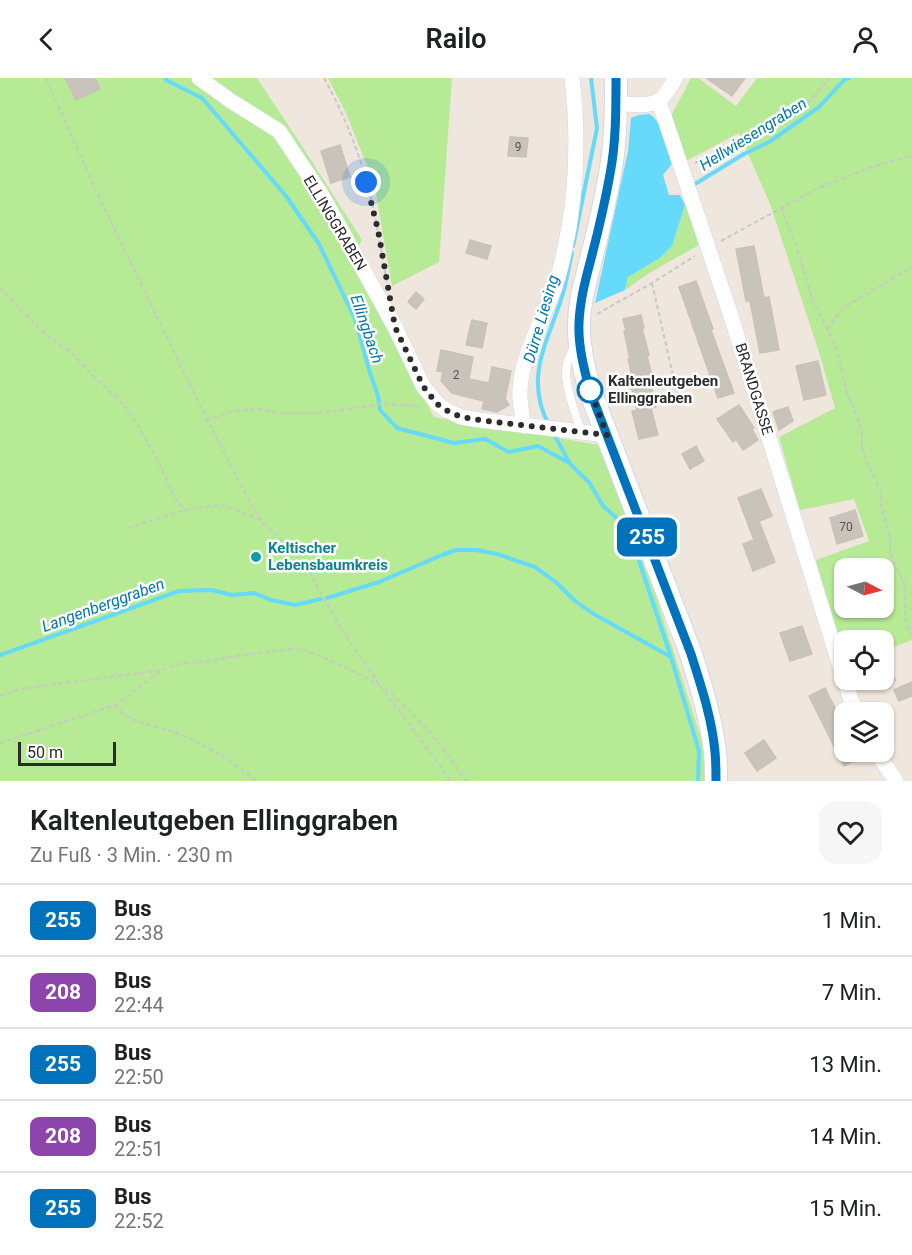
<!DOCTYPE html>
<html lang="de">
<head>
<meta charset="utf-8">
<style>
  :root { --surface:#fff; --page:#f6f6f6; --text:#202124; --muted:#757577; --line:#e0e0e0 }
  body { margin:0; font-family:Roboto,sans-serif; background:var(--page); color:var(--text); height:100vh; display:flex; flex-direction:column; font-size:22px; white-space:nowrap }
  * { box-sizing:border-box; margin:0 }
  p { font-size:20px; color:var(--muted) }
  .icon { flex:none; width:33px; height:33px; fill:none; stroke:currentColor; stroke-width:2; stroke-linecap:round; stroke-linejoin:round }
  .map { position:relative; height:703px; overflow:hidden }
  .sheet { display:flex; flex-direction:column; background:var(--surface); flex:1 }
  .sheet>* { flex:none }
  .badge { padding:0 12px; border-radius:9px; font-size:21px; line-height:39px }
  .needle { width:39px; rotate:96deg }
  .buttons { position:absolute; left:834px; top:480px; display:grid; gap:12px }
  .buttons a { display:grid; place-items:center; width:60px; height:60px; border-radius:12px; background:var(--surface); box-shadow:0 2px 4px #0004; font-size:30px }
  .scale { position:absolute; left:18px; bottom:15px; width:98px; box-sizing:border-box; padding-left:6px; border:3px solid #2c2c2c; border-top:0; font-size:16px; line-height:21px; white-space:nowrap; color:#2c2c2c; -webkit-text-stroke:4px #fff; paint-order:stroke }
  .you { position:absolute; width:30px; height:30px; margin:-15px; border:4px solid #fff; border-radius:50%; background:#1a73e8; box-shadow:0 0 0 9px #1a73e833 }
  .map>.badge { position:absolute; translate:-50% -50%; box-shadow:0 0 0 3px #fff }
  .round { display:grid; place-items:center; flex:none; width:63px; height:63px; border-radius:18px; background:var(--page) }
  .summary { display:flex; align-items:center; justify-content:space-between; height:102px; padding:0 30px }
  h1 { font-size:28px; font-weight:600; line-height:45px }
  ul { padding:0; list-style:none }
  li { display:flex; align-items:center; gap:18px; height:72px; padding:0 30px; border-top:2px solid var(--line) }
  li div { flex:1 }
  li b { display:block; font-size:22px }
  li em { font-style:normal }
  li .badge { min-width:66px; font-weight:700; text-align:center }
  header { display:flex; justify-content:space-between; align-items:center; height:78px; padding:0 30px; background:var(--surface); font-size:27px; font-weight:600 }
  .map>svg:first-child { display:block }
  .green { fill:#b6ea94; fill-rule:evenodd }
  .water { fill:#66dafa }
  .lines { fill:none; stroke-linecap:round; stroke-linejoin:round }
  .stream { stroke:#66dafa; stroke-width:4 }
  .building { fill:#cac3bc; stroke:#cac2b6; stroke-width:1.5 }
  .lane-casing { stroke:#d2d7e6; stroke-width:9 }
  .street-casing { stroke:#d2d7e6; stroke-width:16 }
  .secondary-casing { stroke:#d2d7e6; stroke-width:24 }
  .path { stroke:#c8c8c8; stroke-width:2; stroke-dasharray:4.5 3; stroke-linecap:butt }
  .lane { stroke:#fff; stroke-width:8 }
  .street { stroke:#fff; stroke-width:15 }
  .secondary { stroke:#fff; stroke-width:22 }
  .line-casing { stroke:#fff; stroke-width:14 }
  .line { stroke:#0072bc; stroke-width:9 }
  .walk { stroke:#2c2c2c; stroke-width:6; stroke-dasharray:0 10.8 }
  .stop-dot { fill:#fff; stroke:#0072bc; stroke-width:3 }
  .culture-dot { fill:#0f9aa8; stroke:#fff; stroke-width:2 }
  .labels { text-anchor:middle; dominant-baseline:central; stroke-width:5; stroke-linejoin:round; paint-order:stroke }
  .number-label { font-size:12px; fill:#545250 }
  .street-label { font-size:15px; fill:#2c2c2c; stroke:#fff }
  .stop-label { font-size:15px; font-weight:bold; fill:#2c2c2c; stroke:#fff; text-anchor:start }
  .culture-label { font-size:15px; font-weight:bold; fill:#0d838f; stroke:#fff; text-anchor:start }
  .water-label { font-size:16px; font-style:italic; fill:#0179aa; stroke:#fff }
</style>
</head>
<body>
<header><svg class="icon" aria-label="back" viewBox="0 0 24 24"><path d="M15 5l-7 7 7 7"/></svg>Railo<svg class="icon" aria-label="person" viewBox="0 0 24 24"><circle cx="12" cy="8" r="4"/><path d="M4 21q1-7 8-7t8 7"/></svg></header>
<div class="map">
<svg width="912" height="703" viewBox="0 0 912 703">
  <rect width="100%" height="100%" fill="#efe6dd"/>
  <!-- green -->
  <path class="green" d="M0,0H257L300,65L362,162L350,183L434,339L599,367L630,436L707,679L708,703H0Z
    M328,0H452L439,184L392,208L374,105L346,35Z
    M691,0H698L736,28L757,0H912V562L884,573V562H844V578L816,482L869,463L854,421L800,432L779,359L835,330L819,274L770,126L739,55L684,84L669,42ZM844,490H884V530H844Z
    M685,127L699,167L649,195L625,212L628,199L660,180L672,168Z"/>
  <!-- water -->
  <path class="water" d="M649,36C663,43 668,71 672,86L663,97L669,117H680L685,127L672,168L660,180L628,199L625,212L595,225L628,73L631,40L639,37Z"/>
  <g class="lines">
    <!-- stream -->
    <path class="stream" d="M165,0L166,2L202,20L286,118L319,166L355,241L370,295L378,318L380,332L397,350L454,365L485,361L509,374L538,368L569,385
      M695,106L744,76L769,64L819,29L844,2L849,0
      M573,168L597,50L591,0
      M549,347C522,297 551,259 564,212C567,200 569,187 572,175
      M554,356L570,386L589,404L603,428L628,450L671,579L699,673L698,703
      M327,520L379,504L442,477L456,472H476L497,476L535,489L557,505L574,522L592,535L671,579
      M0,577L179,513L211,512L232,517L254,515L271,522L295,527L321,521"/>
  </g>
  <!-- building -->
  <path class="building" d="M65,0H95L100,11L76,22Z
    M706,0H745L732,18Z
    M510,59L528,60L526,79L508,78Z
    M340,67L350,99L331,105L321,73Z
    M470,162L491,168L487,181L466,175Z
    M754,168L764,220L769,219L779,272L760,275L750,223H746L736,171Z
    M696,203L713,251L711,252L734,315L718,320L679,209Z
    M416,214L424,221L416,231L408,224Z
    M641,237L644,250H642L649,277L647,278L653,303L650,304L656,329L651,330L658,357L639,361L632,333L637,332L631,308L634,307L628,281H630L624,253H626L623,241Z
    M472,242L487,245L482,270L466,267Z
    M441,272L473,279L469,301L489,305L492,289L511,293L505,321L509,327L497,334L482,331L484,323L452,315L441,303L443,294L437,293Z
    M818,283L826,317L804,322L796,288Z
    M739,327L754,350L752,351L758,362L743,372L736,361L733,364L717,341Z
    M788,329L793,343L779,352L773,334Z
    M696,368L704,383L690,391L682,376Z
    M761,411L772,438L759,443L775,484L753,493L743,466L754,462L738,420Z
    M855,432L863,458L837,466L830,440Z
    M802,548L812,576L790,583L780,555Z
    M884,574L895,602L884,607Z
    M912,604V618L899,623L894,612Z
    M825,610L844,648V674H866L867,676L844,688L809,618Z
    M764,662L776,680L757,693L745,675Z"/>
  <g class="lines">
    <!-- lane casing -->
    <g class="lane-casing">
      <path id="lane" d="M574,268C570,276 566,285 566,294C566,313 576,336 581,354"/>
    </g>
    <!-- street casing -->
    <g class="street-casing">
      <path id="street" d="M199,0L231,23L279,53L323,119L395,249L423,308L437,325L446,332L461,339L479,342L607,357
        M658,23L664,38L731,238L844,601
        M616,25C629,26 650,30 661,21C667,15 671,7 676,0
        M524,348C522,336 519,323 520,312C521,274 548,235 558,199C576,134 580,67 572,0
        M845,602L851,622L857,634
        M876,674L896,703"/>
    </g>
    <!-- secondary casing -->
    <g class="secondary-casing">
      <path id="secondary" d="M616,0C616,32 616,65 610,96C605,124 599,150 592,177C587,200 579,221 579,245C578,268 584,290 590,313L691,576C701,608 711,640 715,674C716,684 716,693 716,703"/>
    </g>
    <!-- path -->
    <path class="path" d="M46,0L97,115L207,342L249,422L263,445L292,473L309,492L317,508L347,560L392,624L439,686L450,703
      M324,0C345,38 362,81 372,124C378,151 382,178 387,205
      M695,85L728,71L752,55L789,38L810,22L830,0
      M781,129L799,176L813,224L833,262L839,280L846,313L859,343L862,355V369L870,392L881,413V427L890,460V475L905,507V541L912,556
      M721,163L816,111L869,90L912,77
      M652,205L680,329
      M0,209L23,234L46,257L72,275L94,299L124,327L136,344L160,387L173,417L180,427L185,432L220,427L228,429L261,442
      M597,236L652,205L695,178
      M827,251L843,230L912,189
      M207,342L234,333L245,332L260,331L278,335H319L383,326L420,328
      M128,450L185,432
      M385,611C417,636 443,669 466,703
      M0,618L20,611L162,592L182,585L207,584L229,579L289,571L305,572L343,588L380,607
      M115,627C129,646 151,646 173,654C203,665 232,683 257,703
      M0,665L115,627L160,594"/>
    <!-- lane -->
    <use href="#lane" class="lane"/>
    <!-- street -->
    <use href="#street" class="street"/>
    <!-- secondary -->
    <use href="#secondary" class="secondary"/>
  </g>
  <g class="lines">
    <!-- line casing -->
    <g class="line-casing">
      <path id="line" d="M616,0C616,32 616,65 610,96C605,124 599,150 592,177C586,200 580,221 579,245C578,268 584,291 590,313L691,576C701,608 712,640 715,674C716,684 716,693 716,703"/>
    </g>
    <!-- line -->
    <use href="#line" class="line"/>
    <!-- walk -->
    <path class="walk" d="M366,104L378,152L395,249L423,308L437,326L446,332L461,339L479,342L607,357L590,312"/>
  </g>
  <!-- markers -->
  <circle class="stop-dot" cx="590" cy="312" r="12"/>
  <circle class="culture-dot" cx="256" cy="479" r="6"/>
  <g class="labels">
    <!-- number labels -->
    <g class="number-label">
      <text x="518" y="69">9</text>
      <text x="456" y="297">2</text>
      <text x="846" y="449">70</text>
    </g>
    <!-- street labels -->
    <g class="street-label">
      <text transform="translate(335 145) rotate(59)">ELLINGGRABEN</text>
      <text transform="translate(754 311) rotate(73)">BRANDGASSE</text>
    </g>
    <!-- stop labels -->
    <g class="stop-label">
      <text x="608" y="303">Kaltenleutgeben<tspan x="608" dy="17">Ellinggraben</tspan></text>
    </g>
    <!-- culture labels -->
    <g class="culture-label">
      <text x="268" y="470">Keltischer<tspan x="268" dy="17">Lebensbaumkreis</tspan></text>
    </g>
    <!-- water labels -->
    <g class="water-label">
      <text transform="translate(753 56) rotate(-32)">Hellwiesengraben</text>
      <text transform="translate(541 241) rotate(-74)">Dürre Liesing</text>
      <text transform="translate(367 251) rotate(71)">Ellingbach</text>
      <text transform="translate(103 527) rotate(-20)">Langenberggraben</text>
    </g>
  </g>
</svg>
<div class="buttons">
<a><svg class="needle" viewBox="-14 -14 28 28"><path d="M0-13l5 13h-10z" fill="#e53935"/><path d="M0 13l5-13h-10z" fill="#757577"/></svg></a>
<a><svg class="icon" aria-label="locate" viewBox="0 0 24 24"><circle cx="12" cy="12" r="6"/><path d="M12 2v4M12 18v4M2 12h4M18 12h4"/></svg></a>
<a><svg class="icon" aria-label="layers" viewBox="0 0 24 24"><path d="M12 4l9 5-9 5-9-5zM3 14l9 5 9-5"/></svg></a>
</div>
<div class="scale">50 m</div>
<div class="you" style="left:366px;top:104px"></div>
<b class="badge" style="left:647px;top:459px;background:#0072bc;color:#fff">255</b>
</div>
<section class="sheet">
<div class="summary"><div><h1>Kaltenleutgeben Ellinggraben</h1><p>Zu Fuß · 3 Min. · 230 m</p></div><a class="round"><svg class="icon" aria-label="heart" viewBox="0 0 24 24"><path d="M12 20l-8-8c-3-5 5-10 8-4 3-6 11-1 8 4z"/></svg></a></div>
<ul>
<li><span class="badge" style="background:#0072bc;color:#fff">255</span><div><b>Bus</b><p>22:38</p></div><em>1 Min.</em></li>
<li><span class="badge" style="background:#8e44ad;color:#fff">208</span><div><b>Bus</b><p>22:44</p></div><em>7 Min.</em></li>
<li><span class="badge" style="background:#0072bc;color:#fff">255</span><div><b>Bus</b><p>22:50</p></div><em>13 Min.</em></li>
<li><span class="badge" style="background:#8e44ad;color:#fff">208</span><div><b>Bus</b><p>22:51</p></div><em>14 Min.</em></li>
<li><span class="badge" style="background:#0072bc;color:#fff">255</span><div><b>Bus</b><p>22:52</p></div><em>15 Min.</em></li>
</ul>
</section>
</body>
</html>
